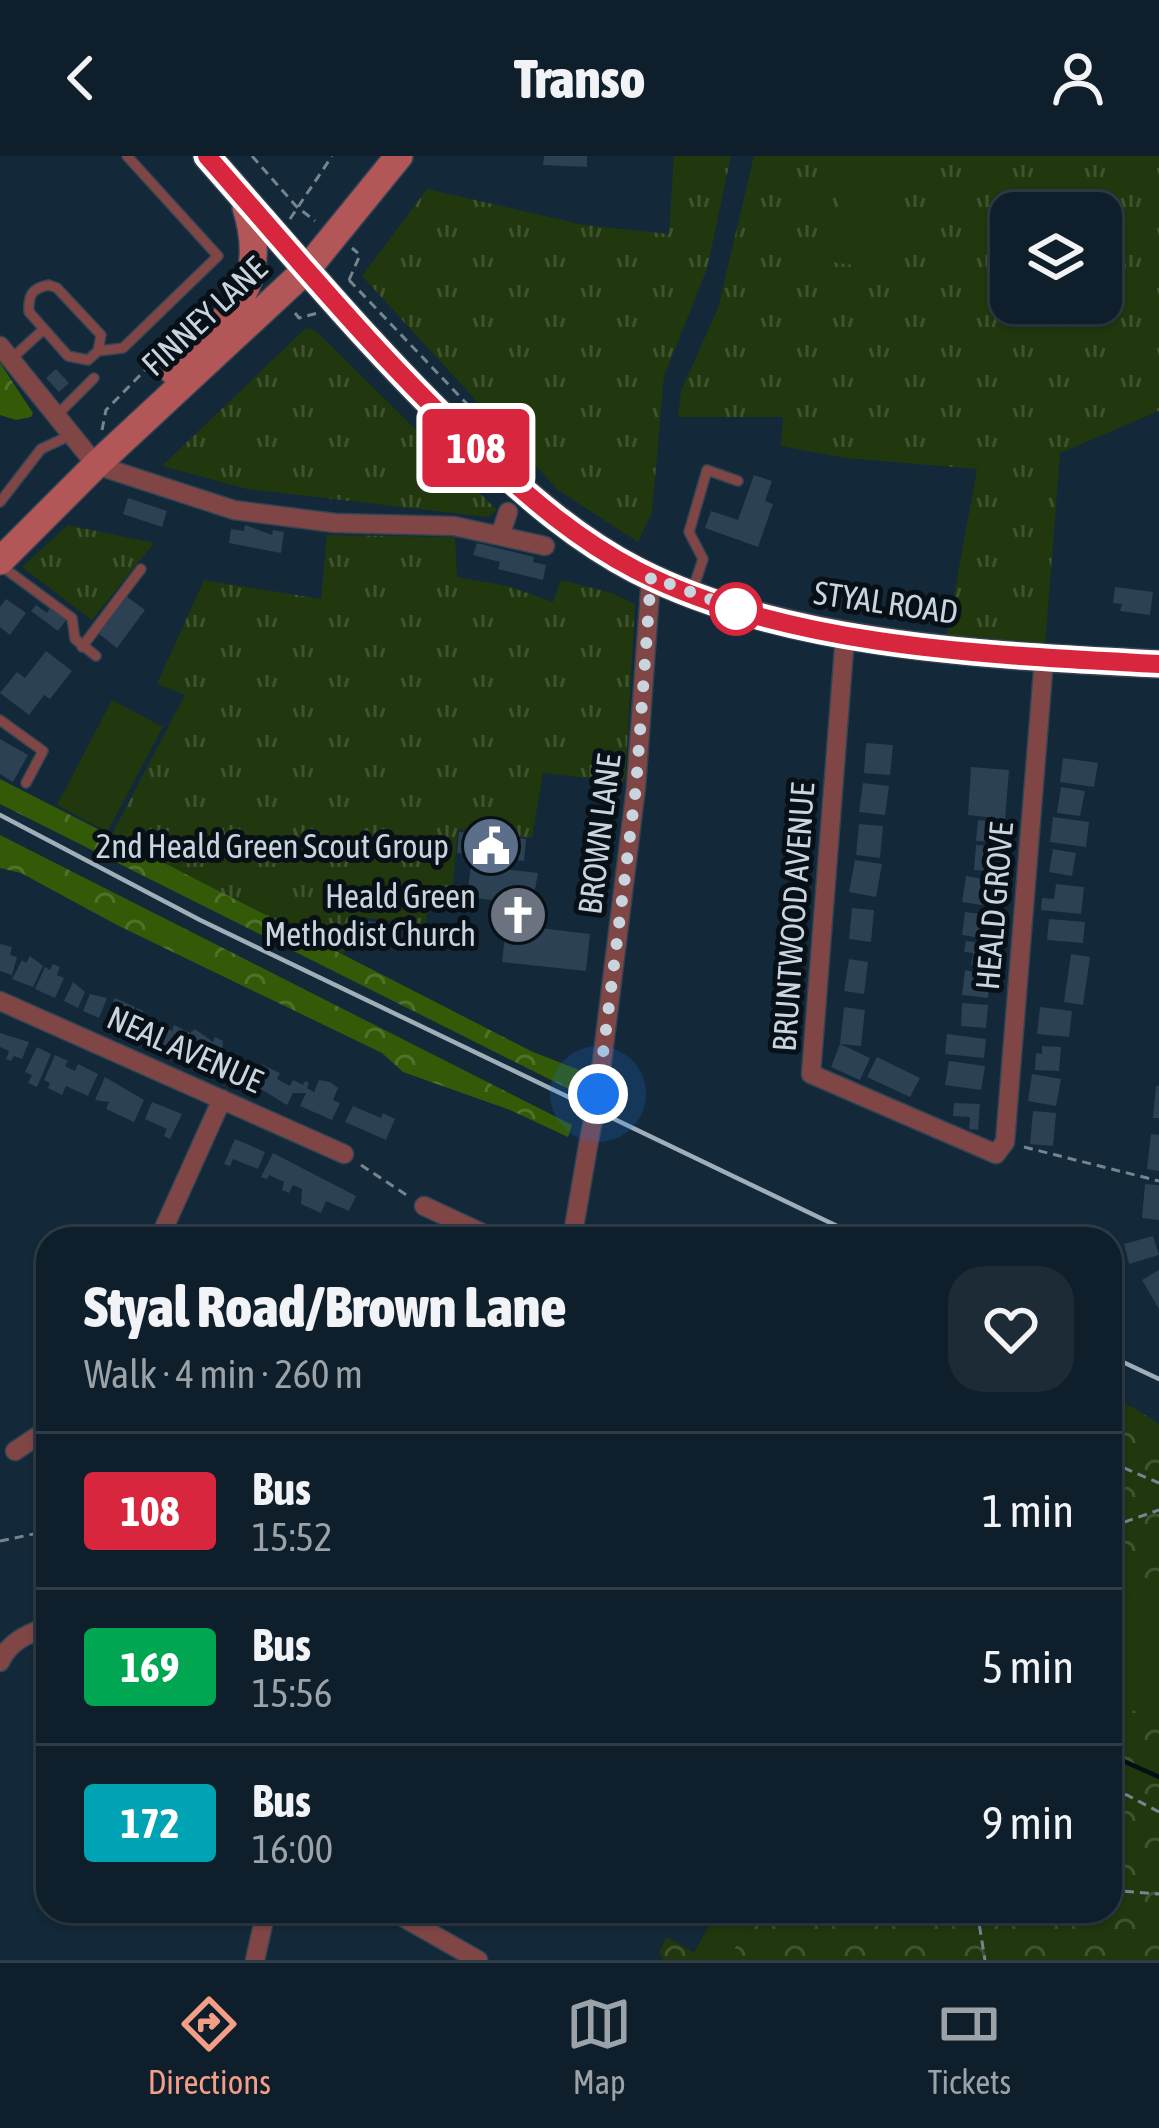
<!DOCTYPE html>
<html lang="en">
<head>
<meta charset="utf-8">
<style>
  :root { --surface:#0e1e2a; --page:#1c2b36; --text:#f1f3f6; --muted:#9ba2a8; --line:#2e3c47; --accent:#f49e88 }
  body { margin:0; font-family:"Asap Condensed",sans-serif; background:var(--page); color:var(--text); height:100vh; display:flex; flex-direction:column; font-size:45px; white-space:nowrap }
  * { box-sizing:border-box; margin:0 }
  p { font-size:39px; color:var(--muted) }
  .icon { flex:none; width:66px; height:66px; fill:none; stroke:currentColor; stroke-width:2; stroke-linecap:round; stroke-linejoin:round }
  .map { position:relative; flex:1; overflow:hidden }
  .panel { position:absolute; left:36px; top:1071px; width:1086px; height:696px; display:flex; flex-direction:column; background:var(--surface); border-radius:36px; box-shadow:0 3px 9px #0004,0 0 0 3px var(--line) }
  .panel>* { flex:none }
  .badge { padding:0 24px; border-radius:9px; font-size:42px; line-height:78px }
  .controls { position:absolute; left:990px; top:36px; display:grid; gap:24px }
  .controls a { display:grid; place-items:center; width:132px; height:132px; border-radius:24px; background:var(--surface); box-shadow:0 3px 9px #0004,0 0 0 3px var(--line); font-size:60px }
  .you { position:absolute; width:60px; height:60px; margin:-30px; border:9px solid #fff; border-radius:50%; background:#1a73e8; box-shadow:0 0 0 18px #1a73e833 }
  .map>.badge { position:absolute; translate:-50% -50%; box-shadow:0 0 0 6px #fff }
  .round { display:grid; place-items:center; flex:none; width:126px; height:126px; border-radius:36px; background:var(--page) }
  .head { display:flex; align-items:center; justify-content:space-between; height:204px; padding:0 48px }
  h1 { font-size:57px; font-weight:800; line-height:90px }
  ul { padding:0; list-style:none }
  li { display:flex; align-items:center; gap:36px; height:156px; padding:0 48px; border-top:3px solid var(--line) }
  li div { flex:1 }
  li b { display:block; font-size:45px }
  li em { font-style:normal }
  li .badge { min-width:132px; font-weight:700; text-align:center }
  header { display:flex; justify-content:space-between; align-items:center; height:156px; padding:0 48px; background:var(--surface); font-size:54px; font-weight:800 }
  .tabs { display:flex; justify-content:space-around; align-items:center; height:168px; border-top:3px solid var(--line); background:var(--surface); font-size:33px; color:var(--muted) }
  .tabs a { display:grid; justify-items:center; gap:6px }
  .tabs .on { color:var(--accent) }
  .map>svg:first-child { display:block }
  .grass { fill:url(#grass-tufts); fill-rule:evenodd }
  .forest { fill:url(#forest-crowns) }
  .park { fill:url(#park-crowns) }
  .pitch { fill:#21370e }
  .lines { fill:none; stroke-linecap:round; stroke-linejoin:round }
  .stream { stroke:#021013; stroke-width:4.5 }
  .building { fill:#2c4153 }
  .lane-casing { stroke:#304453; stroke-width:12 }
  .street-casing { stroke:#304453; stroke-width:21 }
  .secondary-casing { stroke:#304453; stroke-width:30 }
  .path { stroke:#748591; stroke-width:3; stroke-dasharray:9 6; stroke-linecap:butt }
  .lane { stroke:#804646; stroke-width:9 }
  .street { stroke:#804646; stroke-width:18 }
  .secondary { stroke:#b25658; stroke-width:27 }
  .rail { stroke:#9faeb9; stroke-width:4.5 }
  .street-bridge-casing { stroke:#304453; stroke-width:21; stroke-linecap:butt }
  .street-bridge { stroke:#804646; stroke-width:18 }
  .line-casing { stroke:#fff; stroke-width:27 }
  .line { stroke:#d7263d; stroke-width:18 }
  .walk { stroke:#c8d5df; stroke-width:12; stroke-dasharray:0 21.6 }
  .stop-dot { fill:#fff; stroke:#d7263d; stroke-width:6 }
  .labels { text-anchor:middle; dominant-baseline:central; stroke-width:10; stroke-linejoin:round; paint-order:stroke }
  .street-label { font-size:33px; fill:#c8d5df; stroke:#071017 }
  .poi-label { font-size:33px; fill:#c8d5df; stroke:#071017; text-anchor:end }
</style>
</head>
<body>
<header><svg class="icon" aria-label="back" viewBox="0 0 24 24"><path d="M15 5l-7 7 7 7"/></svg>Transo<svg class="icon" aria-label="person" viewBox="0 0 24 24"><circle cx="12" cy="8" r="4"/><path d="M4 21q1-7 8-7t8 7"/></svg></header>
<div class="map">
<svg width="1159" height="1804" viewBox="0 0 1159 1804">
  <defs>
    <pattern id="grass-tufts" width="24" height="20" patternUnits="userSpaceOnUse" patternTransform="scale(3)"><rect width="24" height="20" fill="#21370e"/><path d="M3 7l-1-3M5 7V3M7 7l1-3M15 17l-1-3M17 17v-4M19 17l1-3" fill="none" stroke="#405331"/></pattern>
    <pattern id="forest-crowns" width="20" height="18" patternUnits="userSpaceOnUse" patternTransform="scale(3)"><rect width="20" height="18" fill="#335b07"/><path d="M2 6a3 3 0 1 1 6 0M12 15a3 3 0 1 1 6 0" fill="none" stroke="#4f722b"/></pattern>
    <pattern id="park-crowns" width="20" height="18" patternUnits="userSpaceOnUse" patternTransform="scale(3)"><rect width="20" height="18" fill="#21370e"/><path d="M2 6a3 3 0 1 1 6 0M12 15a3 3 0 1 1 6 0" fill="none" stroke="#405331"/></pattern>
  </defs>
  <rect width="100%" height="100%" fill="#132838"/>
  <!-- grass -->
  <path class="grass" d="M674,0H731L707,113L664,220L652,356L638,386L558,334L362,120L427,33L584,69L669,78Z
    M754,0H1159V255L1060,297L1045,491L946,483L977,313L846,302L781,290L783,261H678L681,235L718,152ZM1011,57H1101V147H1011Z
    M306,172L315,174L497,354L488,361L247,333L162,310Z
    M68,369L154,387L92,464L22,411Z
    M327,379L455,381L457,421L507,430L553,446L561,424L612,437L635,448L625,626L543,617L532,682L458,673L452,738L430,736L426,769L351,760L343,798L110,682L185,539L157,528L204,424L321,443Z"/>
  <!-- forest -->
  <path class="forest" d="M0,207L33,257L31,261L16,264L0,259Z
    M0,623L533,896L592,919L585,941L0,648Z
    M0,679L572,969L568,981L510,954L403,916L382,897L117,769L21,717L0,712Z"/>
  <!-- park -->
  <path class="park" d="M1110,1244L1133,1251L1159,1268V1804H727L758,1755H1110Z
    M667,1781L707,1804H663L659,1796Z"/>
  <!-- pitch -->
  <path class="pitch" d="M847,0L905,1L889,114L832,106Z
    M112,544L163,571L107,676L57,649Z
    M1159,1431V1550L1110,1559V1440Z
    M718,1755H758L727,1804H707L694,1796Z"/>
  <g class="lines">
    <!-- stream -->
    <path class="stream" d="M1110,1599L1159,1621"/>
  </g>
  <!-- building -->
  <path class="building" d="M544,0H587V11L543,9Z
    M56,213L69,227L59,236L46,222Z
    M754,319L772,325L765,345L773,348L758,391L705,372L711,355L738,364Z
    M128,342L167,355L162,371L123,358Z
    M245,369L272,379L273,374L284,376L281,397L229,387L231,373L244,375Z
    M477,387L534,401L533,406L546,409L543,424L498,413L500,406L473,399Z
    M1115,431L1153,436L1150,459L1120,455L1122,448L1113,447Z
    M126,440L145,454L117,492L98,477Z
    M6,443L26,457L10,479L0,471V451Z
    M36,449L47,457L50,452L66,464L58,475L31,455Z
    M46,495L72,515L50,543L44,539L29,559L0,537L17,516L25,522Z
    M0,583L28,599L13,626L0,618Z
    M866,587L893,589L890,619L864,617Z
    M1063,602L1098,607L1094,631L1060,626Z
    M971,611L1009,614L1005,663L968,659Z
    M863,627L889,630L885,659L859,656Z
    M1061,631L1085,635L1080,660L1057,657Z
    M1053,661L1089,666L1086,691L1050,686Z
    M978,664L1007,666L1005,687L976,685Z
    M859,668L883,670L880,702L856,699Z
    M459,676L526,683L524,705L457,697Z
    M976,689L1006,691L1004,716L974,714Z
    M1053,693L1076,697L1072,720L1049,716Z
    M855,704L882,708L876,741L849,736Z
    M471,709L538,717L527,776L539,777L540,772L590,778L586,815L502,806L509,746L467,741Z
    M966,720L999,726L995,751L962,746Z
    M1056,728L1084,731L1081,758L1041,754L1042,742L1054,743Z
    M852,752L874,754L871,786L849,783Z
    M965,756L999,760L995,784L962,779Z
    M1049,763L1085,766L1083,787L1047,784Z
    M368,765L381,767L379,781L364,779Z
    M966,785L993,788L990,811L971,809L973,797L964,796Z
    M0,788L12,791L10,799L17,801L12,819L0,815Z
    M1071,798L1090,801L1083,849L1064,846Z
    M30,800L43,810L33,831L12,823L22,804L26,807Z
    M849,803L868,806L864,838L844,835Z
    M53,808L60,811L57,819L64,822L55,842L35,833L45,811L50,814Z
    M965,814L990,820L988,842L962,839Z
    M73,826L85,836L78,852L64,845Z
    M90,838L107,842L99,862L83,855Z
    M115,842L135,851L124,872L106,861Z
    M962,847L988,849L986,872L961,870Z
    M844,851L865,854L861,890L840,888Z
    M1040,851L1072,855L1069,881L1037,878Z
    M137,852L143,855L141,860L172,875L174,869L190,877L195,873L213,886L215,881L223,885L222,898L255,914L258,908L263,909L280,917L277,923L290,930L293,924L303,929L305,925L309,927L307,932L314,936L319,924L330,926L338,932L333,944L340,947L332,964L300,950L306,937H293L287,949L254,929L246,930L220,919L131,877L127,873Z
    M0,877L29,886L22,903L14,900L11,905L6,903L9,895L0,891Z
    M947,878L986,883L984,902L945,898Z
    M840,888L870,902L860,924L831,911Z
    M1042,890L1061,891L1059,915L1035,914L1036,897L1042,898Z
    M37,891L51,898L37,931L28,927L32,919L25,916Z
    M55,899L68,905L65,910L75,915L78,908L98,918L88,940L66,930L62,939L48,932L50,927L44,924Z
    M877,901L920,922L910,941L867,921Z
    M949,905L985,910L981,934L945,929Z
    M1032,918L1061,923L1056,950L1028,945Z
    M105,921L144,944L134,966L106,953L109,946L95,944Z
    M1156,930H1159V962H1153Z
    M152,946L182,958L170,983L164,980L167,973L145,963Z
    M954,947L980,948L978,974L969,973L970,961L953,960Z
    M353,950L381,962L383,957L395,963L386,984L345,966Z
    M1033,955L1056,957L1053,990L1030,988Z
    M1151,978L1159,979V1015L1147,1013Z
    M235,983L265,996L258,1013L233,1003L230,1010L224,1008Z
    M273,997L356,1040L349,1055L326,1045L321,1057L301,1048L302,1033L293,1029L289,1037L282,1034L284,1026L269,1019L267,1023L261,1021Z
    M1145,1028L1159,1029V1064L1142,1062Z
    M1153,1080L1159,1099L1129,1108L1124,1088Z
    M1159,1114V1153L1142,1124Z"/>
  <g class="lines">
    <!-- lane casing -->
    <g class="lane-casing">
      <path id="lane" d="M49,129L57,132L101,179L98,195L88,204L68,200L29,156C28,139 32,132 49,129Z
        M98,195L123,192L218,100L127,0
        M10,204L44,173
        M56,260L94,222
        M0,346L41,293L69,280
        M0,409L72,462L75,483L96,500
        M692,436L703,403L689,376L707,314L738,325
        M82,491L141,413
        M0,564L43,595L26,627"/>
    </g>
    <!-- street casing -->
    <g class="street-casing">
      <path id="street" d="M0,190L96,309L234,354L335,367L454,370L500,380
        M508,356L500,380L545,390
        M845,480L811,918L996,998L1005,986L1044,503
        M0,845L344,998
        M598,938L636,631L651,421
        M424,1050L495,1083
        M159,1083L222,943
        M572,1083L588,990
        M15,1295L48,1273
        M0,1506C9,1485 28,1478 48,1470
        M392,1755L478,1804
        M255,1804L266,1755"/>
    </g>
    <!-- secondary casing -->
    <g class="secondary-casing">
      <path id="secondary" d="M207,0C297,102 384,208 484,300C532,343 578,384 636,414C784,490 994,500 1159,508
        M173,215C226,158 272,136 246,51
        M0,405L96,309L307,113L399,0"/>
    </g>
    <!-- path -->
    <path class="path" d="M252,0L296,50L315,65
      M290,63L332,0
      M349,124L505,288
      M349,124L360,99L352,92
      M295,157L299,162L318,157
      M102,274L106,254L152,207
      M1024,991L1159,1025
      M361,1009L408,1040
      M1110,1306L1159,1327
      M1110,1371L1159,1354
      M0,1385L48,1375
      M1110,1635L1127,1639L1159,1656
      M1110,1734L1159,1738
      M977,1755L985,1804"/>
    <!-- lane -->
    <use href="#lane" class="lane"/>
    <!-- street -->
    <use href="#street" class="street"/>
    <!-- secondary -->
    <use href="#secondary" class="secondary"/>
    <!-- rail -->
    <path class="rail" d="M0,659L200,764L864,1083
      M1110,1200L1159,1223"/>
    <!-- street-bridge casing -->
    <g class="street-bridge-casing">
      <path id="street-bridge" d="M588,990L598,938"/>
    </g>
    <!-- street-bridge -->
    <use href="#street-bridge" class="street-bridge"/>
  </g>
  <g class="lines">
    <!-- line casing -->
    <g class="line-casing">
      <path id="line" d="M207,0C297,102 384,208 484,300C531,343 578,384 636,414C788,492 991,499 1159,508"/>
    </g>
    <!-- line -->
    <use href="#line" class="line"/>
    <!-- walk -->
    <path class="walk" d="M598,938L636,631L651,421L736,453"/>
  </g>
  <!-- icons -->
  <defs>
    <g id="civic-disc" transform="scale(3)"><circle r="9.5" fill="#5c6f8a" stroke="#071017"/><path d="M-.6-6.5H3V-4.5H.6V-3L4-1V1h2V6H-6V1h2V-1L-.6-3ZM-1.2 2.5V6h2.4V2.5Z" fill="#fff"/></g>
    <g id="church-disc" transform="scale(3)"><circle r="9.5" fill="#6b7280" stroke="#071017"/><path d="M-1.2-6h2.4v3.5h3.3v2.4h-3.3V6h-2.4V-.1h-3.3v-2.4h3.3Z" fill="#fff"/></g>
  </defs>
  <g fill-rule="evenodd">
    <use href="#civic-disc" x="491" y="690"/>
    <use href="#church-disc" x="518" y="759"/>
  </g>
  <!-- markers -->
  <circle class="stop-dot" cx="736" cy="453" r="24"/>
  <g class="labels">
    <!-- street labels -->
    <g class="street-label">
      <text transform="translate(204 160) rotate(-43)">FINNEY LANE</text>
      <text transform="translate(886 446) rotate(8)">STYAL ROAD</text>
      <text transform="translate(599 678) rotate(-83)">BROWN LANE</text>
      <text transform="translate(994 750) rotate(-85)">HEALD GROVE</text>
      <text transform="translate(793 761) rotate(-86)">BRUNTWOOD AVENUE</text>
      <text transform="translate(185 893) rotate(24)">NEAL AVENUE</text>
    </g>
    <!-- poi labels -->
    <g class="poi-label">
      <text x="449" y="690">2nd Heald Green Scout Group</text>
      <text x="476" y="740">Heald Green<tspan x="476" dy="38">Methodist Church</tspan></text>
    </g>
  </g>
</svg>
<div class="controls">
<a><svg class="icon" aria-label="layers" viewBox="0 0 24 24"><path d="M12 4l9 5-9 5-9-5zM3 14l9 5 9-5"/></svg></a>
</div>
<div class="you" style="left:598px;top:938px"></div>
<b class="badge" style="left:476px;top:292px;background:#d7263d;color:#fff">108</b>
<section class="panel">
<div class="head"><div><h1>Styal Road/Brown Lane</h1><p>Walk · 4 min · 260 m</p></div><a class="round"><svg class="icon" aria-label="heart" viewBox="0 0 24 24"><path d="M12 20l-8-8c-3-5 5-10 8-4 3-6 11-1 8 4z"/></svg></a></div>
<ul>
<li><span class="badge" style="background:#d7263d;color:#fff">108</span><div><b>Bus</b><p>15:52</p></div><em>1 min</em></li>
<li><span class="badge" style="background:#00a651;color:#fff">169</span><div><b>Bus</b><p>15:56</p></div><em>5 min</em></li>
<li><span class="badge" style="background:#00a3b4;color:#fff">172</span><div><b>Bus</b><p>16:00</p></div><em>9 min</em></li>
</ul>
</section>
</div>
<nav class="tabs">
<a class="on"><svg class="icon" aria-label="directions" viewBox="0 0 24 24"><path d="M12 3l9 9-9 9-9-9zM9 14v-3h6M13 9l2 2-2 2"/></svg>Directions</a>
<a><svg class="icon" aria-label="map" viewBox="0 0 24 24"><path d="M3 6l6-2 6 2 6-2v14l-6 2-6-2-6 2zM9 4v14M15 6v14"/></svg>Map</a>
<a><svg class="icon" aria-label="tickets" viewBox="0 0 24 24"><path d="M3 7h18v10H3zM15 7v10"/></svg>Tickets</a>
</nav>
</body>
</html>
